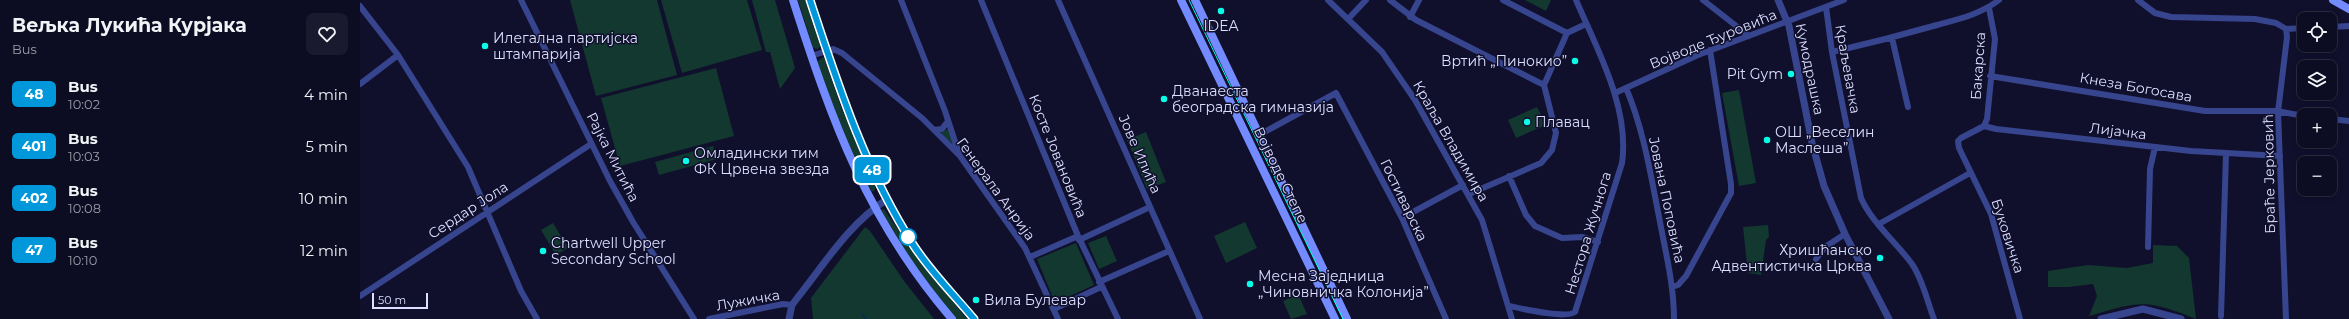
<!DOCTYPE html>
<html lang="en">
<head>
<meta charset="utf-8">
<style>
  :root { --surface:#0c0c22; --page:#1a1a2f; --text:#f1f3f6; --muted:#9a9ba5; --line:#2c2c40 }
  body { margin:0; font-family:Montserrat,sans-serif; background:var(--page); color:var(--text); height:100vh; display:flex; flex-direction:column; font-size:15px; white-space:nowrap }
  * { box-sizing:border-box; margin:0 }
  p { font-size:13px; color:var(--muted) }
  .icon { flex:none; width:22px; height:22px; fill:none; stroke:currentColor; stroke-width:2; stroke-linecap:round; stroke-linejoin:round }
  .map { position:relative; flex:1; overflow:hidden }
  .side { display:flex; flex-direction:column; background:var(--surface); width:360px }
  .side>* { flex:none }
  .badge { padding:0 8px; border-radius:6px; font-size:14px; line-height:26px }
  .tools { position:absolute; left:1937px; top:12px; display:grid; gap:8px }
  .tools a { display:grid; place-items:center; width:40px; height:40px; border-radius:8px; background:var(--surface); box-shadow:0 2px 6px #0003,0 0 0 1px var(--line); font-size:20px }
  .scale { position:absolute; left:12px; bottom:10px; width:56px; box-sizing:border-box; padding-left:4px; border:2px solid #dcdfff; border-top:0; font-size:11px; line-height:14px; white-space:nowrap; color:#dcdfff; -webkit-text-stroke:3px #10102d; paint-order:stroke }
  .map>.badge { position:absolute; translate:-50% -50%; box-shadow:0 0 0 2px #fff }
  .round { display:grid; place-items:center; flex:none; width:42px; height:42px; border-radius:8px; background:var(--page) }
  .head { display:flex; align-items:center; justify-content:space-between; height:68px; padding:0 12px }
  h1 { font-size:19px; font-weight:700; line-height:30px }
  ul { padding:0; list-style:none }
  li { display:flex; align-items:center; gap:12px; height:52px; padding:0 12px }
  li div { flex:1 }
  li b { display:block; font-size:15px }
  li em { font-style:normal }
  li .badge { min-width:44px; font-weight:700; text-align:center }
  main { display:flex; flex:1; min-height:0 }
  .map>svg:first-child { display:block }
  .green { fill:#12382f }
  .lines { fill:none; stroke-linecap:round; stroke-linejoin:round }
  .stream { stroke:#072f4f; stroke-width:2 }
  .minor { stroke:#37458f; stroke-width:6 }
  .tertiary { stroke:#37458f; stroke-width:7 }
  .secondary { stroke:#738bff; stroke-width:8 }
  .tram { stroke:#08ffe7; stroke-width:1 }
  .line-casing { stroke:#fff; stroke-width:9 }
  .line { stroke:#0098da; stroke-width:6 }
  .poi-dot { fill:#08ffe7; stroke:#10102d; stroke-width:1.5 }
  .stop-dot { fill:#fff; stroke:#0098da; stroke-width:2 }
  .labels { text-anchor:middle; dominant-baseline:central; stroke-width:3; stroke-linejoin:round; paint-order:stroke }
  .poi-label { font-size:14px; fill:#dcdfff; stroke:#10102d; text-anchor:start }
  .street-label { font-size:14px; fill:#dcdfff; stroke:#10102d }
</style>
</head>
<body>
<main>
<section class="side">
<div class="head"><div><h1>Вељка Лукића Курјака</h1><p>Bus</p></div><a class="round"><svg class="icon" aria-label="heart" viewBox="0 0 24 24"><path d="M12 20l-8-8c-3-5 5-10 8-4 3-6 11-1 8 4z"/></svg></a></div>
<ul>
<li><span class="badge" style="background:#0098da;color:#fff">48</span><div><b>Bus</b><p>10:02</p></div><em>4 min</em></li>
<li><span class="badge" style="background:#0098da;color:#fff">401</span><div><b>Bus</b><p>10:03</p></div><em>5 min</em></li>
<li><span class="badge" style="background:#0098da;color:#fff">402</span><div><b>Bus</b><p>10:08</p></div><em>10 min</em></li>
<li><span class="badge" style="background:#0098da;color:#fff">47</span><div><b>Bus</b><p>10:10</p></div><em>12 min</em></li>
</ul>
</section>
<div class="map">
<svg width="1989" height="319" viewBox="0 0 1989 319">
  <rect width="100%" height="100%" fill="#10102d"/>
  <!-- green -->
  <path class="green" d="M210,0H297L317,75L236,96Z
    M301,0H387L402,50L322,73Z
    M392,0H415L435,68L420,89L410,52H406Z
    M438,0H447L462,44L458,49L453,48Z
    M1165,0H1191L1186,11Z
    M463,57L465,59L481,107L515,184V190L512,192L488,149L458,64V61Z
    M356,68L374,136L260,166L241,98Z
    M1379,90L1396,183L1379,186L1362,93Z
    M1177,107L1186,125L1156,138L1148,120Z
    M588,129L593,144H592L582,135V132Z
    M786,132L806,182L787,189L767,140Z
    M353,146L357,159L299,175L295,162Z
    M524,209L560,261L607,319H596L573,292L525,223L521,210Z
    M885,222L897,248L866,263L854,236Z
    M193,223L208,248L196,255L181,230Z
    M1408,225L1409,237L1406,240L1401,275L1388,273L1383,227Z
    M505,227L510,231L544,281L574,319H453L451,298Z
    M746,236L757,261L739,269L728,243Z
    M716,243L734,285L695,303L677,259Z
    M1793,245L1817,246L1829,258L1836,319C1824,314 1811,309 1798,306C1775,300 1751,310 1729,316L1737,296L1733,284L1709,287H1688V271L1728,265L1767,268L1793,263Z
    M938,294L947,314L931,319L923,301Z"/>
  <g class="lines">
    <!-- stream -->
    <path class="stream" d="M502,314L506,319"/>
    <!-- minor -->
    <path class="minor" d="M161,0L250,181L273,222L334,319
      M541,0L585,111L599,154
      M621,0L718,236L758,319
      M698,0L840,319
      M968,0L1022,52L1055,100L1122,220L1152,319
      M1030,0L1056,20L1184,85
      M1143,0L1207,33
      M1343,0L1389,36
      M1778,0L1795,13L1811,17L1895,19L1916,23L1926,29L1944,28
      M0,6L38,55L108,167L161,291L177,319
      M1466,7L1472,52L1501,198C1512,223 1536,242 1552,264C1563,280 1567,301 1574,319
      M1050,17L1059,0
      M989,18L1006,0
      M1970,27L1989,26
      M1926,29L1927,37L1918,112L1926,319
      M1207,33L1226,24
      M1532,38L1548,107
      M1472,52C1507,44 1542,35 1577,25C1599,19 1621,14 1639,0
      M451,56L473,49L482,53L562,118L600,156L665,248L698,319
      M1630,76L1845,111H1916L1944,116
      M0,84L38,55
      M1266,88C1284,130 1291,177 1300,222C1306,254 1314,286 1314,319
      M1255,93L1338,55L1484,0
      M1970,119L1989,121
      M1624,126L1636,129L1831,151L1920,156
      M1624,126L1601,138L1598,141L1599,148L1631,214L1660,319
      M1624,126L1627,119L1635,39L1629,8
      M574,130L582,129L588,121
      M899,135L976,93L1042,218L1086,319
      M1149,176L1166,215L1175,226L1202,238L1223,237L1238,242
      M1109,194L1181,163L1192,150L1196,133L1184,85L1207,33
      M1042,218L1103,185
      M1519,224L1610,173
      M719,240L790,207
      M1788,247L1790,169L1795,147
      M670,257L718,236
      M1456,259L1465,247L1485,234
      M739,282L809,251
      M1312,287L1318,285L1326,276L1371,193V184L1350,50
      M0,296L231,144
      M1149,306C1163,309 1206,319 1215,312L1262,163C1270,108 1237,49 1216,0
      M694,309L741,287
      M1861,316L1866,154
      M349,319L423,304L432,305"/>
    <!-- tertiary -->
    <path class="tertiary" d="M1418,0L1429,26L1452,143L1464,186L1485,234L1529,319
      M429,319L432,305L438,297C465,263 489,224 526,200
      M1741,319L1783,309L1821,319"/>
    <!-- secondary -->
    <path class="secondary" d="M433,0C472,122 507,220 592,319
      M450,0C477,85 505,170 554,246C571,272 594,295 614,319
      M821,0L975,319
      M835,0L987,319
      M1973,0L1989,9"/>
    <!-- tram -->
    <path class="tram" d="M829,0L983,319"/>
  </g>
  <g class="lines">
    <!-- line casing -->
    <g class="line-casing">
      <path id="line" d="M450,0C478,85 505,170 554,246C571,272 594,295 614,319"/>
    </g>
    <!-- line -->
    <use href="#line" class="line"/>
  </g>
  <!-- markers -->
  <g class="poi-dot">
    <circle cx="861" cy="11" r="4"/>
    <circle cx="125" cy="46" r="4"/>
    <circle cx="1215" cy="61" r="4"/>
    <circle cx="1431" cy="74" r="4"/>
    <circle cx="804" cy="99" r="4"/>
    <circle cx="1167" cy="122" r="4"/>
    <circle cx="1407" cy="140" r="4"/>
    <circle cx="326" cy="161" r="4"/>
    <circle cx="183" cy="251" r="4"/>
    <circle cx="1520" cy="258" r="4"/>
    <circle cx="890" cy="284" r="4"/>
    <circle cx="616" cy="300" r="4"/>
  </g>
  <circle class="stop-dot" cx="548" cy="237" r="8"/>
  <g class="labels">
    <!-- poi labels -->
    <g class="poi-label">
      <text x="861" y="26" text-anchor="middle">IDEA</text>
      <text x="133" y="38">Илегална партијска<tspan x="133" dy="16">штампарија</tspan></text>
      <text x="1207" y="61" text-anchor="end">Вртић „Пинокио”</text>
      <text x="1423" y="74" text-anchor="end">Pit Gym</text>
      <text x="812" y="91">Дванаеста<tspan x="812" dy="16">београдска гимназија</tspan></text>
      <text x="1175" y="122">Плавац</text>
      <text x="1415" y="132">ОШ „Веселин<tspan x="1415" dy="16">Маслеша”</tspan></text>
      <text x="334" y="153">Омладински тим<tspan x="334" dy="16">ФК Црвена звезда</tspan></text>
      <text x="191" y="243">Chartwell Upper<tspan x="191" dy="16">Secondary School</tspan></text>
      <text x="1512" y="250" text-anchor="end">Хришћанско<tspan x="1512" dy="16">Адвентистичка Црква</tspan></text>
      <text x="898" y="276">Месна Заједница<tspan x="898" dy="16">„Чиновничка Колонија”</tspan></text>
      <text x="624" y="300">Вила Булевар</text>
    </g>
    <!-- street labels -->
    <g class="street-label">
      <text transform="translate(1353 39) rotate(-22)">Војводе Ђуровића</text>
      <text transform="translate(1618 66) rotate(-86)">Бакарска</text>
      <text transform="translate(1450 69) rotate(78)">Кумодрашка</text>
      <text transform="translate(1488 69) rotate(80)">Краљевачка</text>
      <text transform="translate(1776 87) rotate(10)">Кнеза Богосава</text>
      <text transform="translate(1758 131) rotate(7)">Лијачка</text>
      <text transform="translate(1091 141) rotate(60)">Краља Владимира</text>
      <text transform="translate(780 154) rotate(66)">Јове Илића</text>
      <text transform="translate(698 156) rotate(68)">Косте Јовановића</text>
      <text transform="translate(253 157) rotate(63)">Рајка Митића</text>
      <text transform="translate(1909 174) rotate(-91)">Браће Јерковић</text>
      <text transform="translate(921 175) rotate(64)">Војводе Степе</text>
      <text transform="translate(636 189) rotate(54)">Генерала Анрија</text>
      <text transform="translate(1044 200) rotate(64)">Гостиварска</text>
      <text transform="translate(1307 200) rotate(78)">Јована Поповића</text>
      <text transform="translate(108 210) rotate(-33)">Сердар Јола</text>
      <text transform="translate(1228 233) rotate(-73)">Нестора Жучнога</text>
      <text transform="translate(1648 236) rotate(72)">Буковичка</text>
      <text transform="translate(388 300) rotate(-10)">Лужичка</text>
    </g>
  </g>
</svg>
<div class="tools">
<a><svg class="icon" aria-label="locate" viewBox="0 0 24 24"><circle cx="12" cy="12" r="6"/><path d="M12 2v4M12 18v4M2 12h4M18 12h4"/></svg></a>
<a><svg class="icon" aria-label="layers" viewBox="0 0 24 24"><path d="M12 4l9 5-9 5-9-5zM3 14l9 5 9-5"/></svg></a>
<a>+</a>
<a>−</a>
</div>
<div class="scale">50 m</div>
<b class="badge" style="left:512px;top:170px;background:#0098da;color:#fff">48</b>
</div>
</main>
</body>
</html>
